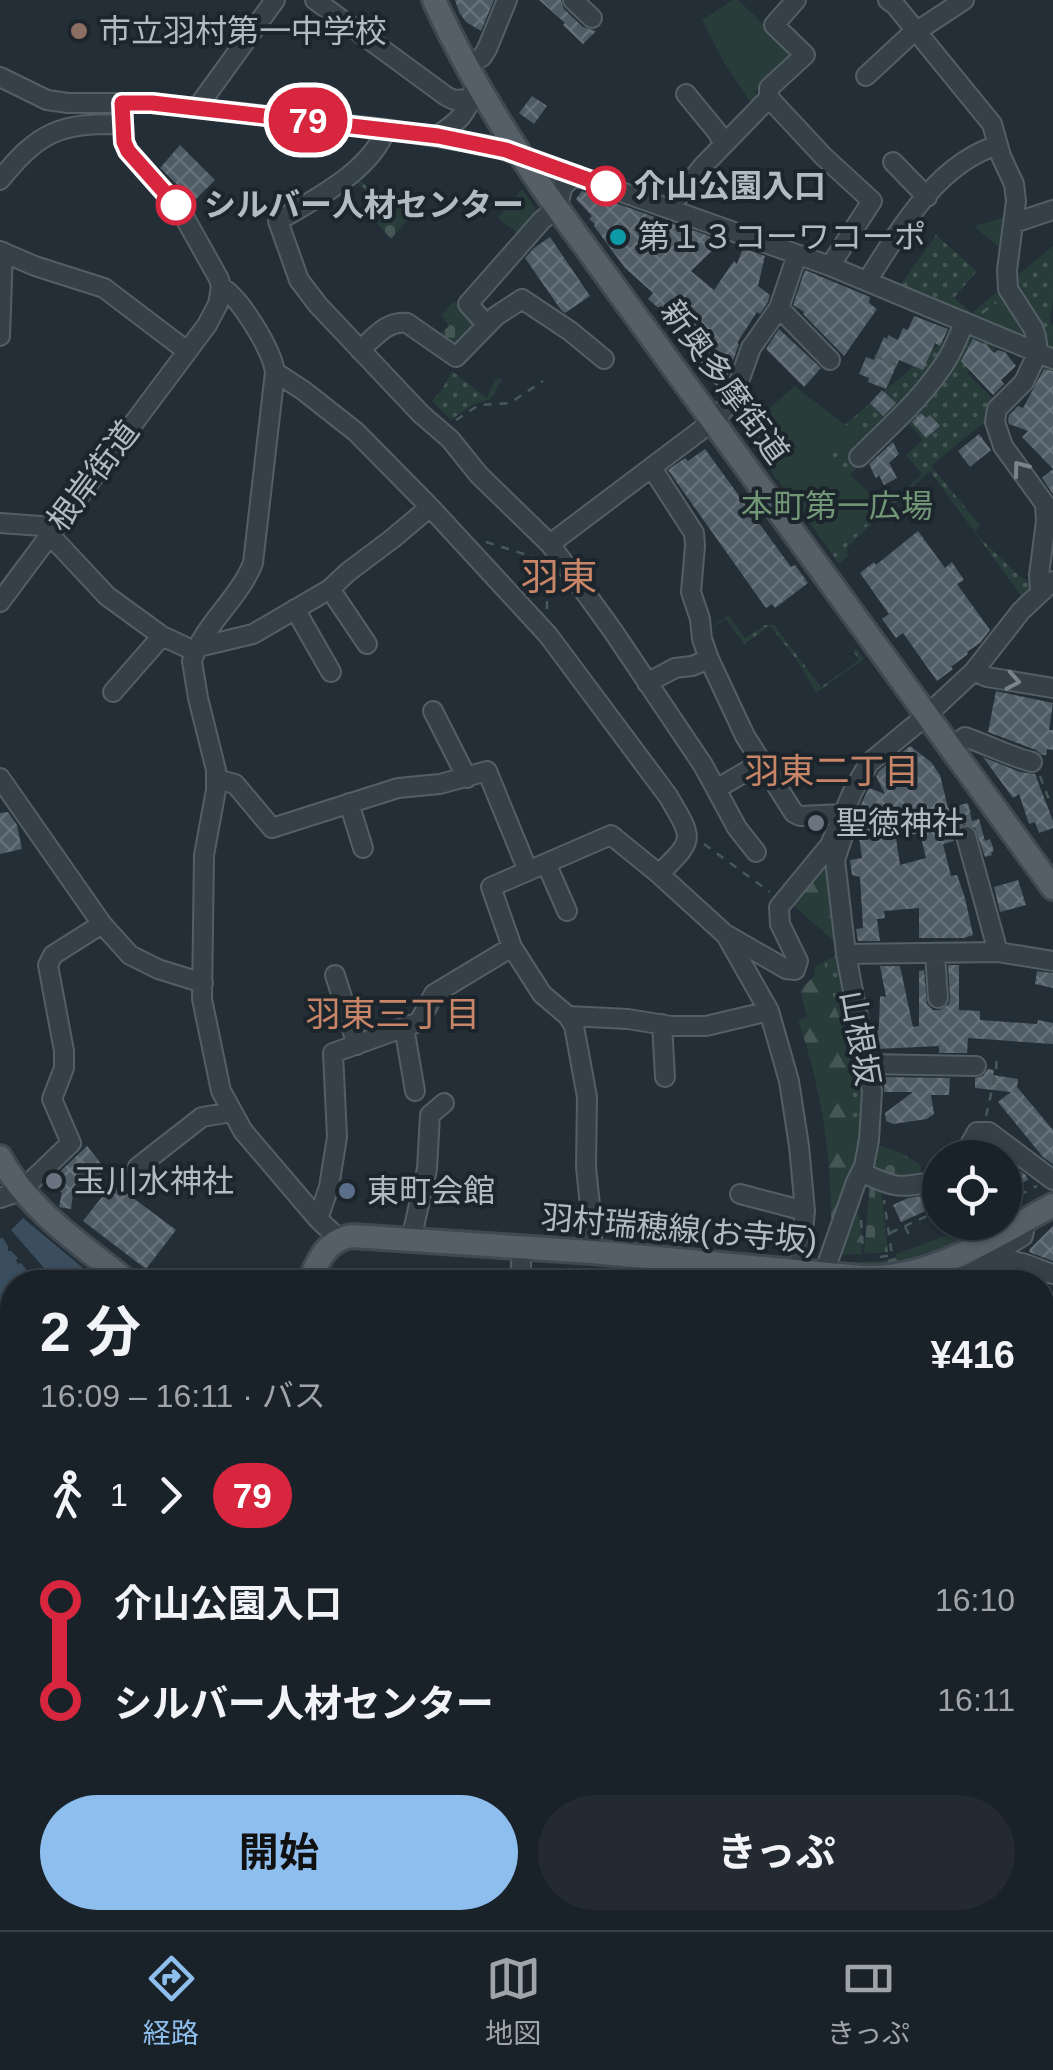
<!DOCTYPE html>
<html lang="ja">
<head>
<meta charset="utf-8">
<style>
  :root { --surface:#1a2229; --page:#232a31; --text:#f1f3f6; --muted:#9fa4a8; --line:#383f46; --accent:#8dbeed }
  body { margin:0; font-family:Arial,"Noto Sans JP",sans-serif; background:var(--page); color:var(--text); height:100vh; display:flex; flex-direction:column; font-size:38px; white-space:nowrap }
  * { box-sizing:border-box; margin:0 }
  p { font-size:32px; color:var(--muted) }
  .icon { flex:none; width:55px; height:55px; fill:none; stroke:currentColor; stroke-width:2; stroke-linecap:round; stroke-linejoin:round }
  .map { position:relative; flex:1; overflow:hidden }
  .drawer { position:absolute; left:0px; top:1270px; width:1055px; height:660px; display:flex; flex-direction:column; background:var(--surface); border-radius:40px 40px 0 0; box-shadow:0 2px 8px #0004,0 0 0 2px var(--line) }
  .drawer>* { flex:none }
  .badge { padding:0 20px; border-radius:32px; font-size:35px; line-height:65px }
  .buttons { position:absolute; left:922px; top:1140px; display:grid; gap:20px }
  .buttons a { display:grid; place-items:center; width:100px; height:100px; border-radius:50%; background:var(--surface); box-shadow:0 2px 8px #0004,0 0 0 2px var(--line); font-size:50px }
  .map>.badge { position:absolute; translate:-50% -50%; box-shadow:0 0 0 5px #fff }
  .legs { display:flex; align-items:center; gap:15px; height:110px; padding:0 40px; font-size:32px }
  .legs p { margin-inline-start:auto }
  .summary { display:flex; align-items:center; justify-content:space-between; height:170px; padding:0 40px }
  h1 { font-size:55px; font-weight:700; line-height:75px }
  .action { display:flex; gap:20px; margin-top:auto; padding:20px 40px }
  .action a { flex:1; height:115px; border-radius:60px; background:var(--accent); color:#111; font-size:40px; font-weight:700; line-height:115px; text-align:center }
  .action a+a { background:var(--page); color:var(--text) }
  ul { padding:0 40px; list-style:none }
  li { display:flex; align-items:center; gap:35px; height:100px; font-size:38px }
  li i { display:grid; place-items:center; width:15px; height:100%; margin:0 12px; background:currentColor }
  li i::after { content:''; width:25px; height:25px; margin:-12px; border:8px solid; border-radius:50%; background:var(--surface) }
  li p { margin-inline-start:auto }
  li:first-child i { background:linear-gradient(#0000 50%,currentColor 0) }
  li:last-child i { background:linear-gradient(currentColor 50%,#0000 0) }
  .tab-bar { display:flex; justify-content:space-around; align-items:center; height:140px; border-top:2px solid var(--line); background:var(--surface); font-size:28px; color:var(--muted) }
  .tab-bar a { display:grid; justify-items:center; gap:5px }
  .tab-bar .on { color:var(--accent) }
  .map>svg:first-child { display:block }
  .grass { fill:url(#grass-dots) }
  .forest { fill:url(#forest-firs) }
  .cemetery { fill:url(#cemetery-stones) }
  .green { fill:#283c3a }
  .water { fill:#3a4e5e }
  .building { fill:url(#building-cross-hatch); fill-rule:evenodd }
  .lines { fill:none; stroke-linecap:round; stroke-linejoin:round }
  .minor-casing { stroke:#545e65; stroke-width:22 }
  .major-casing { stroke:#404951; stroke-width:28 }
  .path { stroke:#475958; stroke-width:2.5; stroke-dasharray:8 8; stroke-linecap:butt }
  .minor { stroke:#364047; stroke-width:18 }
  .major { stroke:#555f67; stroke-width:22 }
  .oneway { stroke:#7a848c }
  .line-1-casing { stroke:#fff; stroke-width:22 }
  .line-1 { stroke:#d7263d; stroke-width:15 }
  .education-dot { fill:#8d6e63; stroke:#1c252c; stroke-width:4 }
  .stop-1-dot { fill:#fff; stroke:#d7263d; stroke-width:5 }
  .culture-dot { fill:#0f9aa8; stroke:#1c252c; stroke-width:4 }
  .worship-dot { fill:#6b7280; stroke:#1c252c; stroke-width:4 }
  .service-dot { fill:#5c6f8a; stroke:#1c252c; stroke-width:4 }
  .labels { text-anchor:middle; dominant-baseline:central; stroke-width:8; stroke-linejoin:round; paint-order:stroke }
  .poi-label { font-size:32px; fill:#b1bbc4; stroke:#1c252c; text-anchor:start }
  .stop-label { font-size:32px; font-weight:bold; fill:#b1bbc4; stroke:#1c252c; text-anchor:start }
  .street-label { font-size:32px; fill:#b1bbc4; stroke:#1c252c }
  .park-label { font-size:32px; fill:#729776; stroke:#1c252c }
  .neighbourhood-label { font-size:35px; fill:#c98567; stroke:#1c252c }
  .quarter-label { font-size:38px; fill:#c98567; stroke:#1c252c }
</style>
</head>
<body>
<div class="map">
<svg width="1053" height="1930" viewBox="0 0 1053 1930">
  <defs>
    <pattern id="grass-dots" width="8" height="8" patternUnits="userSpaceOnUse" patternTransform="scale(2.5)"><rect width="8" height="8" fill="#283c3a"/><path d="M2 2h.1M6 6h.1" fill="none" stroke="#455655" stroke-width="1.8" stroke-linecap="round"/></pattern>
    <pattern id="forest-firs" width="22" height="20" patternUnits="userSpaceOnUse" patternTransform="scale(2.5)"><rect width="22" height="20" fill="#283c3a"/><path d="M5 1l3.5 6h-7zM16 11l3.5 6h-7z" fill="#455655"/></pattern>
    <pattern id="cemetery-stones" width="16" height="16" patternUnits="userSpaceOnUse" patternTransform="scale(2.5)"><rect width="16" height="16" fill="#283c3a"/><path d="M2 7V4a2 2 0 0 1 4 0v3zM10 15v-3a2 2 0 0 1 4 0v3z" fill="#455655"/></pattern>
    <pattern id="building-cross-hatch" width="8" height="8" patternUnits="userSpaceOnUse" patternTransform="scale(2.5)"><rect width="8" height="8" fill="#4f5b65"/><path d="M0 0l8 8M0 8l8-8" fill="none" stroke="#667179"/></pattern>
  </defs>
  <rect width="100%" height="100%" fill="#232e37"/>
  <!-- grass -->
  <path class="grass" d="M936,235L977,271L954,298L972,313L1053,246V300L1050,321L1053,325V385L1026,345L1003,342L967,373L998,404L991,421L982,424L931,466L980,525L975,533L1017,574L1035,586L1025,601L930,471L847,547L848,556L839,564L832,554L922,474L906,455L923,440L909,424L815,504L812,527L769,468L792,470L973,315L969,316L899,287Z
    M452,371L487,398L495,379H502L491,399L472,405L451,420L432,401L441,391Z
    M728,615L745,638L765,625H774L821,687L859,660L853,651L856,648L864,659L816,693L796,659L770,626L744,644L726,619L705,633Z
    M842,952L853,1017L839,1019L830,995L824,962Z
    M862,1067L867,1121L850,1120L847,1070Z"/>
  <!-- forest -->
  <path class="forest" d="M831,860L841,947L793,905Z
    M824,962C829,987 833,1010 847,1031L855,1028L862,1067L847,1070L850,1119L867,1121L866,1140L831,1227C832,1156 821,1087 798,1020L807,1017L800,990L814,976L815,967Z
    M855,1202L861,1225L862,1254L835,1255Z
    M981,1223H1000C953,1247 903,1276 848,1262L881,1261L895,1258L896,1254Z"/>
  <!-- cemetery -->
  <path class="cemetery" d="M354,175L385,202L392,194L414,213L391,239L377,223L388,211L351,178Z
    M454,301L480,325L457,350L435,338L449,326L441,315Z
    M873,1143L901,1153L921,1165V1179L905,1181L872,1170Z
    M870,1184L881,1189L888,1252L864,1254Z"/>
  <!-- green -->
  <path class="green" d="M732,0H738L792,51V58L755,92L760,99L755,109L724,63L702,20Z
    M522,189L540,215L521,236L498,218Z
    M1012,215L1005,253L974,226Z
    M1003,286L1024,319L1028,340L969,316Z
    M795,386L869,443L855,456L838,445L830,455L884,507L832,554L742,431Z
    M1053,1678V1776L1043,1768L1042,1682Z"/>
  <!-- water -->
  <path class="water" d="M23,1218L100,1282H56L11,1230Z
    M0,1238H3L8,1246V1251H11L18,1258L16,1260L18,1264L21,1263L27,1270L26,1272L31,1273L37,1281L12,1282V1352L0,1360Z
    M12,1365V1470L0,1477V1383L3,1381L0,1373Z
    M0,1572L4,1582L12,1576V1622L0,1628V1623L3,1620Z
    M12,1648V1697L0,1686V1654Z
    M1043,1790L1053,1799V1840L1043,1831Z
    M116,1918H369L376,1930H125Z
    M842,1918H923L937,1930H854Z"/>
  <!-- building -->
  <path class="building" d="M455,0H494L481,31L466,22L459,12Z
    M539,0H561L564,9L583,27L596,31L583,44L563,25L565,23Z
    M532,96L547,106L534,124L519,113Z
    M180,145L215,180L194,201L160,168Z
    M582,191L674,224L682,231L685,228L691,232L693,230L709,236L718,245L691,271L714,290L734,261L737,264L743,248L765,256L758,286L770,295L768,302L760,314L757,312L737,343L739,344L727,377H725L717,386L702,374L705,369L690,357L694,351L677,339L680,335L670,328L675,322L648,299L653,293L625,268L594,226L595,224L589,219L592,216L576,199Z
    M550,237L590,296L565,313L561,310L525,258L534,248Z
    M805,270L870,297L869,303L877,309L844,356L803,314L804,312L793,305Z
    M914,316L948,329L940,346L935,343L923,370L899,360L886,389L868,382L869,378L859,374L866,357L874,360L884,337L887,339L888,335L898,340L903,328L908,330Z
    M779,329L821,368L804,387L766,349Z
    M973,339L986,345L994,353L998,350L1005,352L1016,366L1001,380L1004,384L993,395L961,361Z
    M1044,369L1053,371V494L1042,478L1053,469L1022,437L1028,431L1009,424L1008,421L1009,415L1018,406L1023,408Z
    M882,390L896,403L883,416L870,403Z
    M747,396L766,411L749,425L736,415L743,406Z
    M921,413L926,418L930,415L940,426L926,438L912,422Z
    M979,434L991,450L970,467L958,451Z
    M893,442L899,454L889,463L897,478L884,485L879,475L876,478L869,464Z
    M705,449L791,567L795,565L808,583L775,608L772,604L766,608L668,470L685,458L688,461Z
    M918,531L945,568L952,562L964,580L957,584L990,630L980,643L967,652L968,654L951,667L953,669L937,681L903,633L896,638L882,619L889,614L860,573L874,562L876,565Z
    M996,691L1053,703L1049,730H1053V750L1047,749L1046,755H1042L1036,750L988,732Z
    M910,746L931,762L940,775L948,808L968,803L972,821L979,819L985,841L990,839L994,851L991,852L992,855L985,857L975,828L964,824L954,832V841L943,844L951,876L957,875L965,898L973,935L964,938H919V908L884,911L885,918L877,919L880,941H858L856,929L863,928L860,877L852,875L850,860L862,858L858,830L860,819L857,812L869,788L885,794L876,776L879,771ZM920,833L926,858L900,865L896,838Z
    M983,757L1020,772L1035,774L1053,821V828L1039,833L1035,822L1029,824L1019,794L1013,798Z
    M8,812L17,825L22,849L0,854V813Z
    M1018,880L1026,905L1000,912L994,887Z
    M948,965H959V1010L980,1011V1020L1037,1024L1038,1020L1053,1023V1044L968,1038L967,1053H939V1046L877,1049L873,1027L879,1026L880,996L886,997L880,966H900L913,1027L919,1026V971L924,970L927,1004L933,1010H940L949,1004L950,998Z
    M1037,971L1053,973V988L1035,984Z
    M988,1069L994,1070L993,1075L1018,1079L1017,1087L1053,1130V1164L1043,1157L998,1102L1011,1092L975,1088V1078L983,1076Z
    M884,1077L950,1078L949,1095H931L934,1114L927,1119L893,1124L886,1121L885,1113L913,1092H884Z
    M87,1146L106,1170L95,1179L90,1173L74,1186L71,1209L59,1207L62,1192L47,1190L48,1183Z
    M1016,1168L1026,1175L1028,1180L1005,1191V1173Z
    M113,1183L176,1230L146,1269L83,1221Z
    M934,1194L939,1205L901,1222L893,1205L908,1198Z
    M1053,1226V1261L1029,1252L1030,1249Z"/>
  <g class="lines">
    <!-- minor casing -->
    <g class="minor-casing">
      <path id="minor" d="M315,0L446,96L454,100L471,99
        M573,0L592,18
        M796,0L774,25L805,55L769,88V98L823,156L872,201L830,266
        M888,0L895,5L992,124L1001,156L1014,184L1016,201L1007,270L1008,289L1033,328L1036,336L1038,352L1024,382L997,409L995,422L1003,446L1045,504L1046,521L1039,575L1040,592
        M466,65L482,57L487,49L507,0
        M866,76L908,37L964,0
        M0,77L47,100L68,103H152L386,129L492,146L830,266L1053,359
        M686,94L718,133L723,144
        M197,108L275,0
        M386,129C371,171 315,199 278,221L299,280L318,305L421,414L450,439L479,475L550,544L613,631L703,765L716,789L761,763
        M438,135C457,123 468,113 473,91
        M893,162L927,197
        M0,180C39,131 61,123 122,124
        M669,208L703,166L769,98
        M1014,223L1053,210
        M0,251L35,266L104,288L187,351
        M867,281C900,230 936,164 998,145
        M221,287C240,297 272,350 275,372L253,563C239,599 204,624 192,661L198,698L216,770V790L204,855L202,999L221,1091L243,1131L318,1219L338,1238
        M779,308L830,360
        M487,325L468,304L542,220L557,208L563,186L576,175
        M0,336L3,252
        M360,350C374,338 387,320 407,323L456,357L496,316L522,299L570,331L604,359
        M275,372L304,391L356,432L430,507L548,635L668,796C694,840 695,839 659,874
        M859,457C890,426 925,396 948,358C955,346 959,334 965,322
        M652,468L694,533L695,546L691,592L700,619L702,639L709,659L745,736L794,813L800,816L844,814L848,821L835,860L846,954L872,1091L869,1140L864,1166L856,1182L824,1273
        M0,523L54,527
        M49,534L107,596L162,636L190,649L253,634L330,589L348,572L392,539L430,507
        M550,544L713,421L732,401L751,348L779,308L797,255
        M330,589L367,644
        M0,602L207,325L218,304L221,287L219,279L181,211L128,151L124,142L122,103
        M295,609L331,672
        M974,671L987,677L1053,688
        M647,683L675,668L692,666L709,659
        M113,692L162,636
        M433,711L467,778
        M951,748L965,737C988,745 1009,756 1032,762
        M0,778L102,924L130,955L158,969L203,983
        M217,779L235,784L272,828L398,788L440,784L487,771L528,871
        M716,789L737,828L756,852
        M349,803L363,848
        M966,836L998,952
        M546,863L567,911
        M727,935L786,969L795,970L798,961L780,924L779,907L830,845L853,791L869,763L927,715L974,671L1021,611L1053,581
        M846,954L998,952L1053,961
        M935,954L938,998
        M335,975L357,1045
        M769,1011L706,1026H671L628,1019L568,1016L542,994L512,947L491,887L611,835L659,874L726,935L769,1011L789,1081L799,1146L805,1211L799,1271
        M568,1016L574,1026L587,1097L586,1167L592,1225V1252
        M662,1024L665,1077
        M404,1027L415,1091
        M866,1064L976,1066
        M962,1158L977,1132H989L1053,1180
        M138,1167L202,1117L232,1112
        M861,1172C898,1190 901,1188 940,1180
        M740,1194L805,1211
        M0,1198L21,1191L71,1143L52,1099L64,1068V1051L48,965L53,955L102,924
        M318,1219L329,1187L337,1137L333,1053L419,1022L434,994L512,947
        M411,1240L427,1169L430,1115L444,1103
        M984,1260L1023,1236L1024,1231L1019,1223
        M520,1282L522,1248
        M953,1282C974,1272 998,1256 1022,1263C1033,1266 1042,1271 1053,1274
        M1003,1282L1015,1261
        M1043,1352L1053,1333
        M1042,1857L1053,1863
        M579,1918L585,1930
        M647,1918L659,1930"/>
    </g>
    <!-- major casing -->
    <g class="major-casing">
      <path id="major" d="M434,0C465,69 504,132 547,194L1053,888
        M0,1157C29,1211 82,1245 128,1282
        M309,1282C318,1261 326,1240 352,1236L592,1252L861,1277C931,1281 993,1237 1053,1205
        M992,1918L1006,1930"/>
    </g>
    <!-- path -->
    <path class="path" d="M363,185L393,212
      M982,313L996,302
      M875,356L899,366L902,371
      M456,420L479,405L510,403L543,381
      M486,542L540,559
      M547,569V611
      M1040,776L1048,797H1053
      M963,820L961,814L971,811
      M704,844L770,892
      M986,1116L996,1072L997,1054
      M1005,1202L1037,1186
      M861,1220L863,1250
      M905,1227L910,1236
      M890,1233L940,1210
      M880,1257L892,1255L884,1200
      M554,1918L562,1930
      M807,1918L819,1930
      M95,1930L111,1918"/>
    <!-- minor -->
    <use href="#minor" class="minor"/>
    <!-- major -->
    <use href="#major" class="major"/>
  </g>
  <!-- one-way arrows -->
  <defs><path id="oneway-chevron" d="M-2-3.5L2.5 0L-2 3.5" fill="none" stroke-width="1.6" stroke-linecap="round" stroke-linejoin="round" transform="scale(2.5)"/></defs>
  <g class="oneway">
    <use href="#oneway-chevron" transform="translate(1020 468) rotate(-127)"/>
    <use href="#oneway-chevron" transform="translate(1013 681) rotate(10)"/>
  </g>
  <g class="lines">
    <!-- line-1 casing -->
    <g class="line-1-casing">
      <path id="line-1" d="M176,205L128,151L124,142L122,103H152L438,136L506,150L606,186"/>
    </g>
    <!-- line-1 -->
    <use href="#line-1" class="line-1"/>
  </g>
  <!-- markers -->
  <circle class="education-dot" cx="79" cy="31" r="10"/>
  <g class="stop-1-dot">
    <circle cx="606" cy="186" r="18"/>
    <circle cx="176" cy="205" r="18"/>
  </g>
  <circle class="culture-dot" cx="618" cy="237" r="10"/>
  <g class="worship-dot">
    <circle cx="816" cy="823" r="10"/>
    <circle cx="54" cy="1181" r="10"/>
  </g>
  <circle class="service-dot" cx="347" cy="1191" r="10"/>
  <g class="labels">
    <!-- poi labels -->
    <g class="poi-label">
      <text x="99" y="31">市立羽村第一中学校</text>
      <text x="638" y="237">第１３コーワコーポ</text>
      <text x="836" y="823">聖徳神社</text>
      <text x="74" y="1181">玉川水神社</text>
      <text x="367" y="1191">東町会館</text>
    </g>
    <!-- stop labels -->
    <g class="stop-label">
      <text x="634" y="186">介山公園入口</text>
      <text x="204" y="205">シルバー人材センター</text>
    </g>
    <!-- street labels -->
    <g class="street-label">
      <text transform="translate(725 382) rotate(54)">新奥多摩街道</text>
      <text transform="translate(93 476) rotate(-53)">根岸街道</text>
      <text transform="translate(860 1038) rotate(80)">山根坂</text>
      <text transform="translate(679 1229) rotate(5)">羽村瑞穂線(お寺坂)</text>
    </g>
    <!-- park labels -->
    <g class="park-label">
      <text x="837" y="506">本町第一広場</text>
    </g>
    <!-- neighbourhood labels -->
    <g class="neighbourhood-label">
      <text x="832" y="770">羽東二丁目</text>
      <text x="393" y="1013">羽東三丁目</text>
    </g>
    <!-- quarter labels -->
    <g class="quarter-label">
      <text x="559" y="577">羽東</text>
    </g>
  </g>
</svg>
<div class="buttons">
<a><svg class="icon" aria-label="locate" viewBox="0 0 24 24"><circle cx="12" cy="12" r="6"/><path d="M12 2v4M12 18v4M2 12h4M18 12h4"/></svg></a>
</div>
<b class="badge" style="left:308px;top:120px;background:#d7263d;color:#fff">79</b>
<section class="drawer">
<div class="summary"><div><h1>2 分</h1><p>16:09 – 16:11 · バス</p></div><b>¥416</b></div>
<div class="legs"><svg class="icon" aria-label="walk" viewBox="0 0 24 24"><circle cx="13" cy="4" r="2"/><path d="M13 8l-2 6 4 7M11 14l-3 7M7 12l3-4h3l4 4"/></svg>1<svg class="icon" aria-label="forward" viewBox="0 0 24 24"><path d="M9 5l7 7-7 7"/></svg><b class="badge" style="background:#d7263d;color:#fff">79</b></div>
<ul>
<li><i style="color:#d7263d"></i><b>介山公園入口</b><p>16:10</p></li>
<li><i style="color:#d7263d"></i><b>シルバー人材センター</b><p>16:11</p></li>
</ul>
<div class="action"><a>開始</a><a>きっぷ</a></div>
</section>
</div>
<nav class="tab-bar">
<a class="on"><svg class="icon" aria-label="directions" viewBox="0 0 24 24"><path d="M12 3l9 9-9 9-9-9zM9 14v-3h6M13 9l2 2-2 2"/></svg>経路</a>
<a><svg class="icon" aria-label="map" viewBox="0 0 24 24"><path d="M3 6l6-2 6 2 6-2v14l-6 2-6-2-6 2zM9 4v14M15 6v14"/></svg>地図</a>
<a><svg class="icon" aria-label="tickets" viewBox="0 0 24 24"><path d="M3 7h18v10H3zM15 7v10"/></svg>きっぷ</a>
</nav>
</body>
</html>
